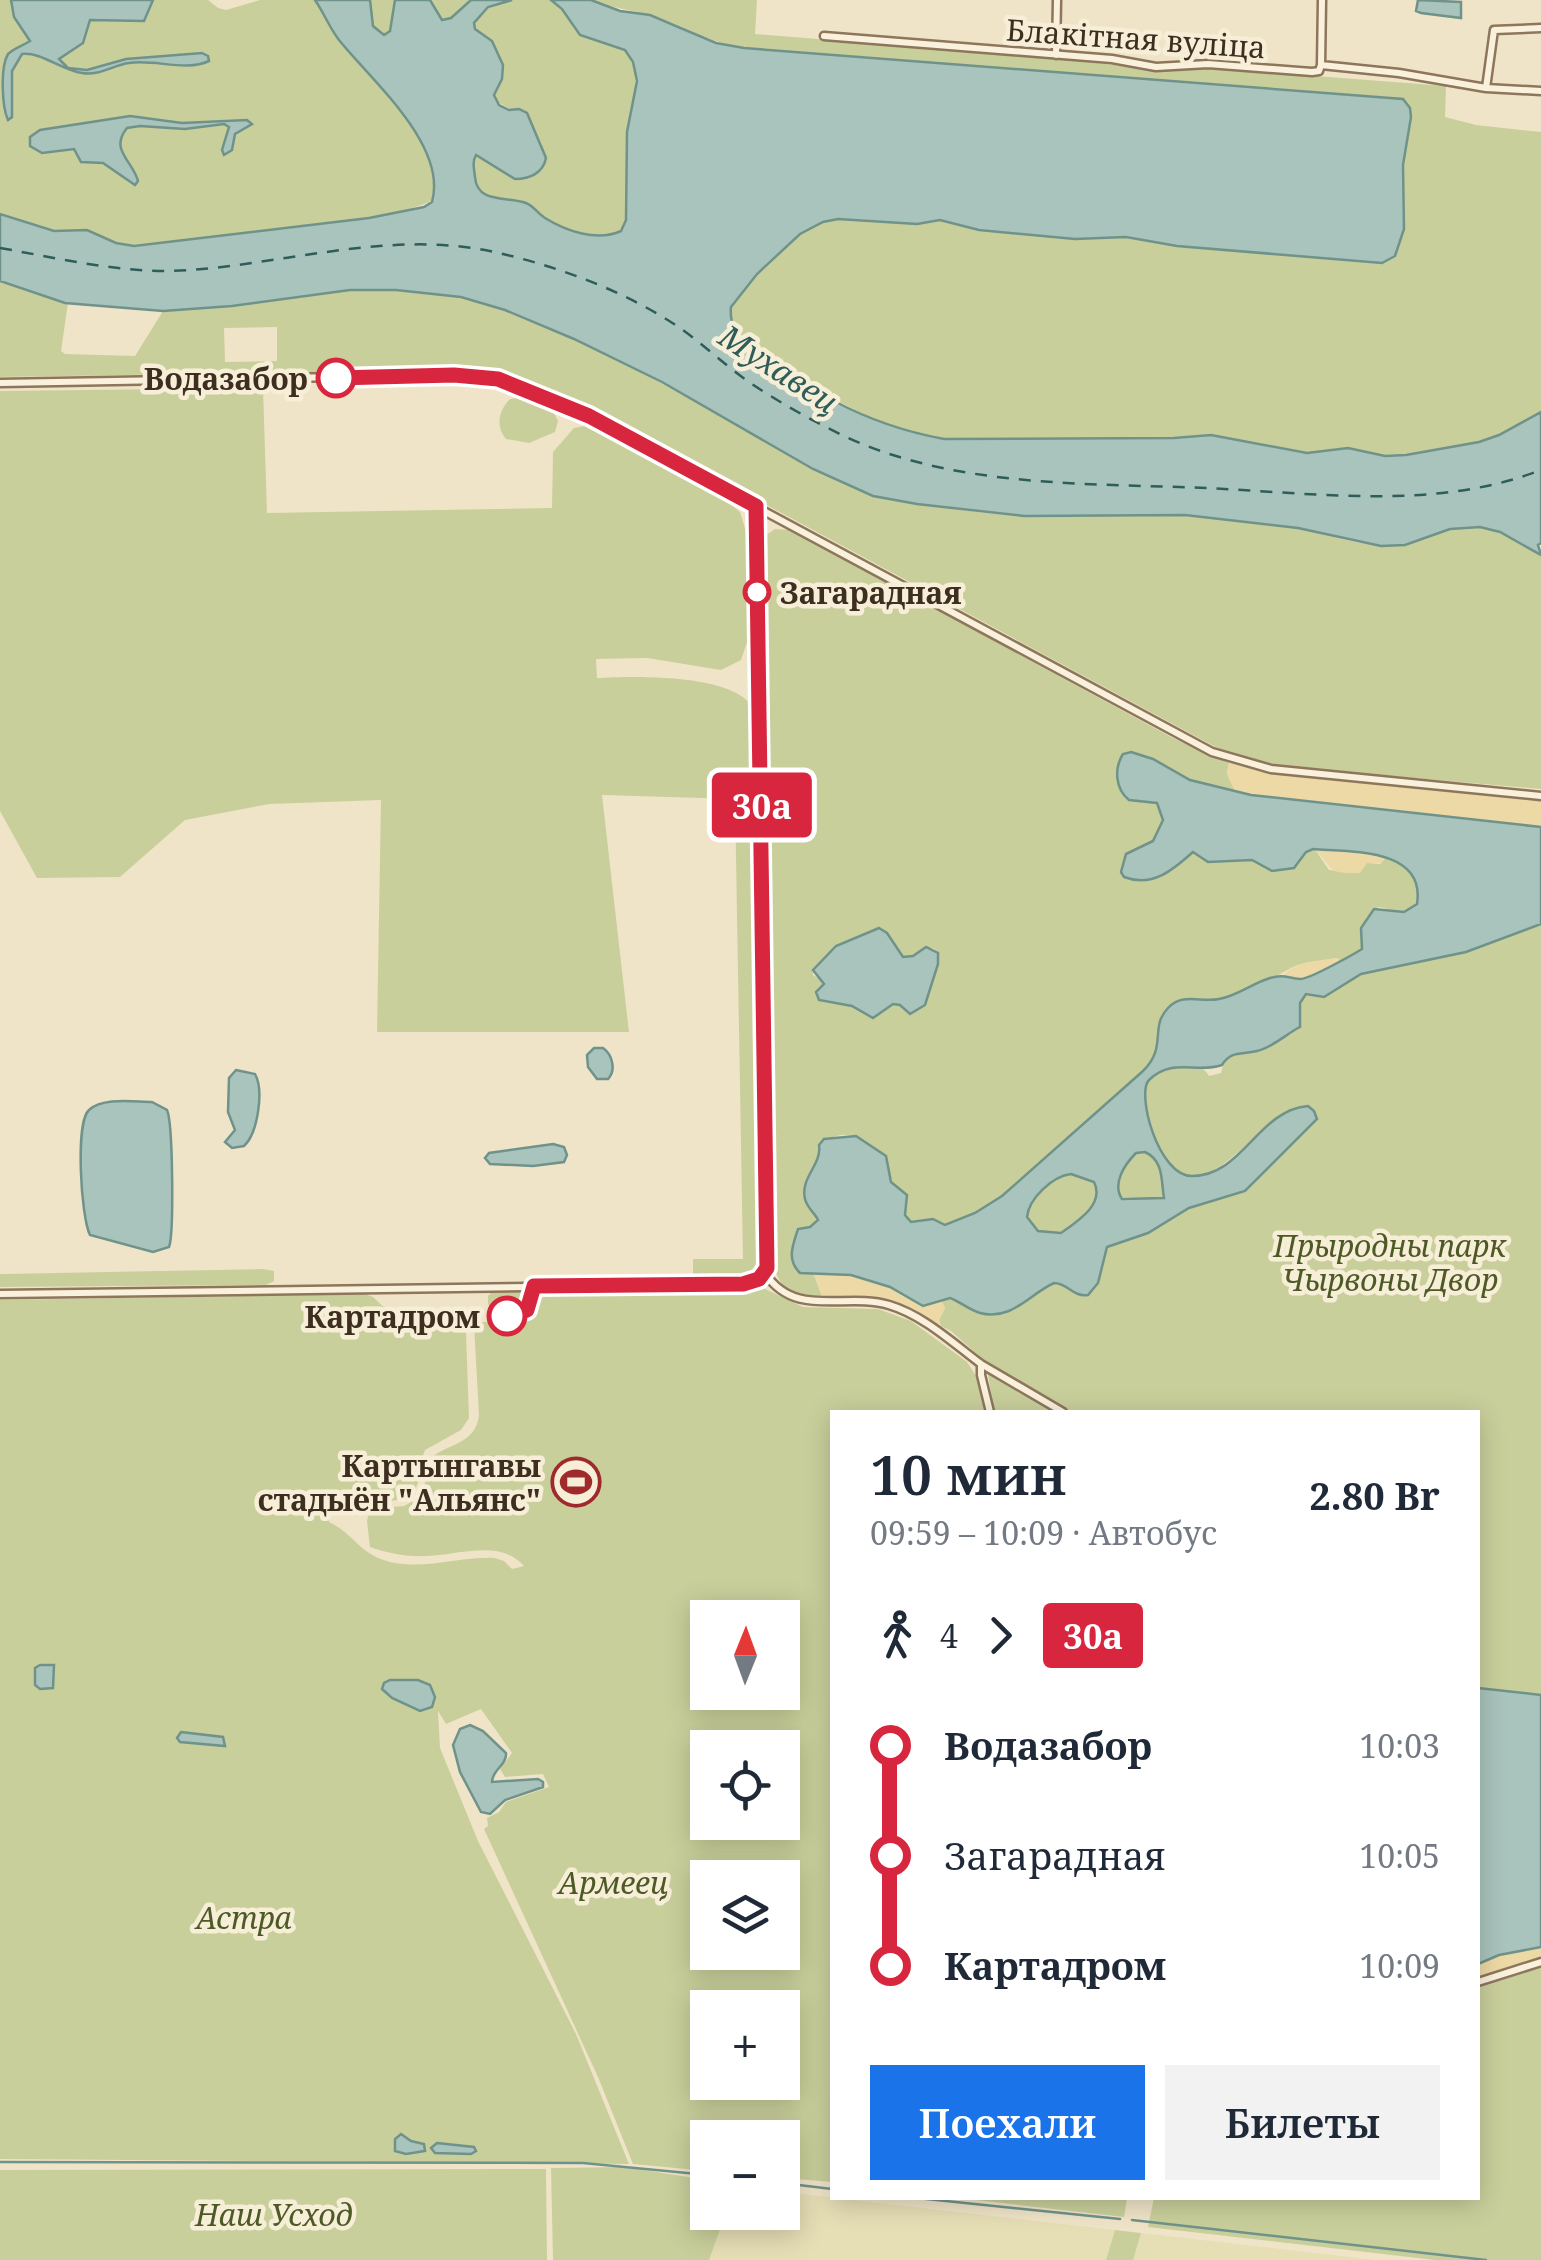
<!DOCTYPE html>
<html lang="ru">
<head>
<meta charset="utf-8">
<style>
  :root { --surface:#fff; --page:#f2f2f3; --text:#1f2937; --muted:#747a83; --accent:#1a73e8 }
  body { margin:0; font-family:"Noto Serif",serif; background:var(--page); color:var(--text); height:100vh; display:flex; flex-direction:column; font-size:38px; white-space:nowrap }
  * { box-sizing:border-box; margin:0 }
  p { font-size:32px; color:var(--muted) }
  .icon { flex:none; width:55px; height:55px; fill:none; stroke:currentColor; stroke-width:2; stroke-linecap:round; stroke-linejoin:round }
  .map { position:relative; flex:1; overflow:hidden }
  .details { position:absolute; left:830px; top:1410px; width:650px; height:790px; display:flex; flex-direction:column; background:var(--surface); border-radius:0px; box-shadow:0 5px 25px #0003 }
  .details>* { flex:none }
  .badge { padding:0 20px; border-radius:8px; font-size:35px; line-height:65px }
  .needle { width:65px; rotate:1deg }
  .controls { position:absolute; left:690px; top:1600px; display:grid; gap:20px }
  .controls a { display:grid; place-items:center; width:110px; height:110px; border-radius:0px; background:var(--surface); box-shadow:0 5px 25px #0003; font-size:50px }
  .map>.badge { position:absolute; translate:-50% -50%; box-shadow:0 0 0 5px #fff }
  .legs { display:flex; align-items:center; gap:15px; height:110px; padding:0 40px; font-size:32px }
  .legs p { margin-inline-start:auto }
  .head { display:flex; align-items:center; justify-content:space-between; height:170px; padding:0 40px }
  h1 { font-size:55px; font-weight:600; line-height:75px }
  .primary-button { display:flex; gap:20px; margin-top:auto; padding:20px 40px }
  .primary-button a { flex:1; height:115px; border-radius:0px; background:var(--accent); color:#fff; font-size:40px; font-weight:600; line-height:115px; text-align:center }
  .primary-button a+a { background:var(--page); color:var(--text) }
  ul { padding:0 40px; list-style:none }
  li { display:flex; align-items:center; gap:35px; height:110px; font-size:38px }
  li i { display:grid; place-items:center; width:15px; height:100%; margin:0 12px; background:currentColor }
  li i::after { content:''; width:25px; height:25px; margin:-12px; border:8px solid; border-radius:50%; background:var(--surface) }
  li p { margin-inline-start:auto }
  li:first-child i { background:linear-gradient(#0000 50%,currentColor 0) }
  li:last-child i { background:linear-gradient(currentColor 50%,#0000 0) }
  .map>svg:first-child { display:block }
  .farmland { fill:#e6deb5 }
  .green { fill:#c9cf9b; fill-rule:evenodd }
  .sand { fill:#ecd9a5 }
  .water { fill:#a9c4bc; stroke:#6f938a; stroke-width:2.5; fill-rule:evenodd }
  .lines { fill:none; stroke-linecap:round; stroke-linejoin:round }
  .stream { stroke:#6f938a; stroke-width:2.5 }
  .ferry { stroke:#2f5d5a; stroke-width:2.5; stroke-dasharray:12 10; stroke-linecap:butt }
  .minor-casing { stroke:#8d765c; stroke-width:11 }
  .minor { stroke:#faf1dc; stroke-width:6 }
  .line-1-casing { stroke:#fff; stroke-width:22 }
  .line-1 { stroke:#d7263d; stroke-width:15 }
  .stop-1-dot { fill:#fff; stroke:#d7263d; stroke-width:5 }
  .labels { text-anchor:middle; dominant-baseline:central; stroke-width:9; stroke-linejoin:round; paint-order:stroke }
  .street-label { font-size:30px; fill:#3d2e20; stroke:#f7eed8 }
  .stop-label { font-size:30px; font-weight:bold; fill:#3d2e20; stroke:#f7eed8; text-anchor:end }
  .park-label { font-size:30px; font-style:italic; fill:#4d5a26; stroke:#f7eed8 }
  .poi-label { font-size:30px; font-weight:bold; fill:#3d2e20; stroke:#f7eed8; text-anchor:end }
  .water-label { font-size:32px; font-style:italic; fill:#2f5d5a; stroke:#f7eed8 }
</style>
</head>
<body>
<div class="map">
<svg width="1541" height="2260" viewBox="0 0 1541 2260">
  <rect width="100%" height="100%" fill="#f0e4c8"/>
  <!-- farmland -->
  <path class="farmland" d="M783,2192L1115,2230L1106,2260H709L726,2213L782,2212Z
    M1141,2233L1376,2260H1133Z"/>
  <!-- green -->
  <path class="green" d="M0,0H208L218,8L226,10L260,0H315C324,13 329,28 339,40C376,87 436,132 434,198C417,220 176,242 134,246L116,243L87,230L54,231L0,214Z
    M370,0H395L388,35H380L371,21Z
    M430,0H471L451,18L442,20Z
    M512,0H551L569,17L575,30L625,50L635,69L636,91L627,132L626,220C615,251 569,231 548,220C541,216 537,208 529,205C512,196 492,203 477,188L473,161L476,155L504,169L511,178L534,175L545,165L541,142L528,119L496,101L494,96L500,85L494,45L475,29L474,23L488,7Z
    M591,0H757L755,34L1055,58L1156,70L1212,68L1446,86L1445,117L1476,125L1541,132V412L1499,435L1478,442L1406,455L1385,456L1340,448L1307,453L1211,435L1174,438L944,439L915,433L869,417L769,366L732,326L730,313L734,302L757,274L800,234L823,222L838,219L917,224L940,220L979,230L1075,239L1126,237L1177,246L1382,263L1404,221L1403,165L1411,117L1410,108L1398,98L744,48C710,43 685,26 653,16C632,10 612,8 591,0Z
    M0,281L68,303L61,351L65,354L135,356L163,311C269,306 374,272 479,302C584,332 677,394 772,444C820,470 861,497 917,504C959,510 1003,516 1045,517C1091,517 1136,512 1182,515C1219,518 1258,521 1295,527C1322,532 1348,543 1376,545C1400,547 1420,539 1442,531C1479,518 1510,536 1541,555V789L1274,766L1221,750L611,421C565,399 518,373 466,370L274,376L257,373L0,377ZM277,327V361L225,362L224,328Z
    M263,388L267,513L552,508L553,452L574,428L585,426L724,499L740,512L748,538L749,636L741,660L721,670L647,658L596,659L597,678C633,676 734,673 753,708L763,1168C751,1182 760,1188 763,1203C766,1215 764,1230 764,1242C766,1290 735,1279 699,1280L693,1274V1259H743L735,799L602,795L629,1032H377L381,800L269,804L185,820L120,877L37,878L0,811V391Z
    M519,398L553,411L558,421L555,432L529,443L506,439C495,426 499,410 510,399Z
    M775,529L790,530L1173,738L1229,763L1227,772L1235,791L1250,799L1306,846L1316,851L1329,870L1359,873L1367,863L1380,864L1387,856C1407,865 1420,881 1417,904C1407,916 1392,910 1379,907C1359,918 1364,932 1362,949L1343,962L1337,958C1323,961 1303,961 1291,968C1272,979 1243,994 1220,999C1202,1003 1183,992 1168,1008C1149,1027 1168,1046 1143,1071L1002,1196L980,1210L945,1225L933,1219L911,1222L905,1215L907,1195L891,1182L886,1156C858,1145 855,1121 819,1145L820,1157C796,1188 805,1191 818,1220L810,1227L798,1229L792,1252L794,1266L814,1275L822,1296C798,1296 779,1292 774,1265L762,546L765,536ZM874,929L887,933L903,957L913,956L926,947L935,949L938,964L923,1007L907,1013L900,1005L893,1004L873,1017L852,1006L819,1000L818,990L823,986V981L813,975V969L836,946Z
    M1541,924V1695L1478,1688V1412H994L986,1362L951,1331L941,1326L939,1320L945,1308L941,1300C961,1295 977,1317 1000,1315C1020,1312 1044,1278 1062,1284C1069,1286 1076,1292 1083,1295L1091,1293L1100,1276L1107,1247C1121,1240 1137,1238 1151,1231C1181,1216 1304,1140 1317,1116L1308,1106C1260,1110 1214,1206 1171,1167C1159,1156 1137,1094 1149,1081C1162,1065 1198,1055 1209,1076L1221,1073L1225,1059L1238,1052L1260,1051L1298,1029L1300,1003L1306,994L1324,997L1361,974L1466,952Z
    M1140,1152L1150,1153C1162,1166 1164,1182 1163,1199L1119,1197C1116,1179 1124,1160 1140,1152Z
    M1071,1174L1094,1182C1105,1204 1077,1220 1061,1233L1038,1231L1027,1217C1029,1198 1053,1177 1071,1174Z
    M263,1269L274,1271V1281L266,1285L0,1287V1274H4Z
    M763,1288L803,1307L878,1309L911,1321L967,1362L978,1379L986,1412H832V2182L783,2178L782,2138H708L707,2171L633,2164L598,2077L484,1829L488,1826L487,1818L499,1812L506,1802L549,1787L543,1774L505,1777L500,1769L512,1753L481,1709L446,1724L438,1711L440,1748L478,1841L576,2034L629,2164L0,2159V1300L365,1294L373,1297L391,1314L448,1317L459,1322L466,1332L469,1418L461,1430L425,1450C417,1469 425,1489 403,1499L329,1511V1522C349,1531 357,1547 374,1556C411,1575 457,1556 495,1558L504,1561L512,1569L524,1566C500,1538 456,1556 425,1556C406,1557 387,1553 370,1547L367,1521L370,1509L404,1506L421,1497L433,1456C452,1443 475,1443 479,1416L474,1324C490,1320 514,1322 524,1316C535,1310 535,1297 545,1290ZM708,1618H782V1692H708ZM708,1748H782V1822H708ZM708,1878H782V1952H708ZM708,2008H782V2082H708Z
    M494,1290H522L527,1297V1303L516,1311H493L488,1304V1296Z
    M1541,1967V2260H1435L1148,2227L1154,2198H1478V1988Z
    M625,2167L707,2180L708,2212L726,2213L709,2260H553L551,2168Z
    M546,2169L547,2260H0V2170Z
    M958,2198H1127L1124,2217Z
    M1115,2230L1141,2233L1133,2260H1106Z"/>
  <!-- sand -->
  <path class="sand" d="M1229,763L1269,773L1541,799V827L1251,795L1235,791L1227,775Z
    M1313,849L1387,856L1380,863H1367L1360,873C1322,874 1336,867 1313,849Z
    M1337,958L1343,962L1302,980L1284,975C1296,961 1320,961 1337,958Z
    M828,1272L851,1275L890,1287L904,1297L941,1300L945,1308L939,1320L941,1326C894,1297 877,1296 822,1296L814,1275Z
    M1541,1947V1958L1478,1977V1964L1499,1955Z"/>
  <!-- water -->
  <path class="water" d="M11,0H153L144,21L90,20L83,43L59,59L68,68L87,70L126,59L202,53L208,56L209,61C186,72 155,59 129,63C113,65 100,76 82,73C61,70 42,52 22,54L12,71V117L8,120C2,107 0,67 8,54C14,48 24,45 30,41L14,17Z
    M315,0H370L373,26L384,35L390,31L395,0H430L442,20L451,18L471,0H512L488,7L474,23L475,29L492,41L503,65L502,79L494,95L499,105L509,110L519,109L527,113L546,158C543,173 530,179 515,179L476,155C472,162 474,168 475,177C477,204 507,196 526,203C534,206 538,214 545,218C566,231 597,242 621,231L626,220L627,132L637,81L633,62L625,50L580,35L562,9L551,0H591L620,11L650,15L716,43L744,48L1403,99L1410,108L1411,117L1403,165L1404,229L1395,256L1382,263L1177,246L1126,237L1075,239L979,230L940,220L917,224L838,219L823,222L800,234L757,274L731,307C727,346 772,367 801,381C812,387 822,395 834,401C868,419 906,432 944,439L1174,438L1211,435L1307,453L1348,448L1385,456L1406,455L1479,442L1499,435L1541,412V543L1538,545L1541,555L1500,532L1480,527L1450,529L1405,545L1381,546L1298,528L1185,515L1024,516L917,504L873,496L813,469L662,382L574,339L505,310L461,297L396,290H350L232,306L163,311L65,303L0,281V214L54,231L87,230L116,243L134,246L369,218L424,207L432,202C448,145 370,79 339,40C329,27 324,13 315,0Z
    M1418,0L1461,2V18L1421,13L1416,11Z
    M130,116L182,123L247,120L252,124L235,134L232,150L224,155L222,150L229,127L224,124L185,129L140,126L127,128C109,150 133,161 138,181L135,185L103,163L81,162L74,149L42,153L30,146V137L40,130Z
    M1131,752L1153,759L1190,780L1251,795L1541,827V924L1466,952L1361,974L1324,997L1306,994L1300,1003V1027C1286,1034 1272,1048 1257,1051C1242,1055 1231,1050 1222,1065C1196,1074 1173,1057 1149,1080C1136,1093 1158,1176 1192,1176C1243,1176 1258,1110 1308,1106L1314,1111L1317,1119L1245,1191L1189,1208L1148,1233L1107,1247L1098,1283L1088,1295C1072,1297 1068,1283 1054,1283C1028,1295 1012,1321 980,1313C969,1310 961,1302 950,1298L923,1306L890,1287L851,1275L800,1273C786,1259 793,1245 798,1229L810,1227L818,1220C815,1213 807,1208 805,1199C800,1177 822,1165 819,1145L824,1139L856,1136L886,1156L891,1182L907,1195L905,1215L911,1222L933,1219L945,1225L975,1213L1002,1196L1143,1071C1168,1046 1149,1028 1168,1008C1183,992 1201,1003 1219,999C1237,996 1253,983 1270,978C1283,974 1288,978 1300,979C1308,980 1354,954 1362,949L1361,928L1374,909L1404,912L1417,904C1426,847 1349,852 1313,849L1306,852L1294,868L1272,871L1252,860L1208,862L1193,852C1174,869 1153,888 1124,877L1121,872L1126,854L1153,841L1163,820L1157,803L1129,800C1115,789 1114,768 1123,754ZM1145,1152C1164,1161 1161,1180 1164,1198L1122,1199C1112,1184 1124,1165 1136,1153ZM1071,1174L1094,1182C1105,1204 1078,1221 1061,1233L1038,1231L1027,1217C1029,1198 1053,1176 1071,1174Z
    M879,928L887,933L903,957L913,956L926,947L938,953V964L925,1005L910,1014L900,1005L893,1004L873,1018L852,1006L819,1000L816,992L824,984L813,970L836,946Z
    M594,1048H603C613,1055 616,1071 608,1079H597L588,1067L587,1055Z
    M236,1070L255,1074C264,1090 258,1133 244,1146L232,1148L225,1142L235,1130L228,1112L229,1078Z
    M152,1102L167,1110C173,1123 174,1234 169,1247L153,1252L90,1235C81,1217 75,1123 89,1110C103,1097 134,1102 152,1102Z
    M553,1144L564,1147L567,1155L564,1162L533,1166L490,1164L485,1158L489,1153Z
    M40,1665H54L53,1688L40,1689L35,1685V1668Z
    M390,1680H418L430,1685L435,1697L432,1707L420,1711L392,1698L382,1689L384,1683Z
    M1478,1688L1541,1695V1947L1499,1955L1478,1964Z
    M470,1725L483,1731L506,1753C507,1765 492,1770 492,1782L538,1779L543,1782V1787L505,1800L490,1814L481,1812L460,1772L453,1745L460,1729Z
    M181,1732L223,1737L225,1746L180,1742L177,1738Z
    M401,2134L411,2141L424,2144L425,2151L406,2154L395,2151V2139Z
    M437,2143L474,2147L476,2151L471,2154L435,2153L431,2148Z"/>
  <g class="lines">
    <!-- stream -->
    <path class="stream" d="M0,2162L583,2163L708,2175
      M782,2183L832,2189
      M917,2198L1120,2219
      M1132,2220L1486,2260"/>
    <!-- ferry -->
    <path class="ferry" d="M0,248C64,259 126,275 191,270C295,262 400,228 503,254C562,268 623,291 674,324C703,343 728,369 758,388C784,405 813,421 842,435C953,488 1086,483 1206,488C1317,493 1435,511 1541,470"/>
    <!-- minor casing -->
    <g class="minor-casing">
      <path id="minor" d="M824,36L1112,59L1156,67L1208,64L1312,72L1319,71L1321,65
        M1056,55L1057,0
        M1321,65L1399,73L1486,88L1541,91
        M1321,65L1322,0
        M1486,88L1494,30L1541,28
        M0,383L454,375L498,379L589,417L1212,752L1271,769L1541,796
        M765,1273C795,1319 845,1292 889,1305C923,1315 953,1343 981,1364V1375L990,1412
        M0,1294L690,1285C728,1284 768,1297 769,1247L756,507
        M981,1364L1063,1412
        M1478,1982L1541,1962"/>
    </g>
    <!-- minor -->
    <use href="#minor" class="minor"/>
  </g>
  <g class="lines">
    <!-- line-1 casing -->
    <g class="line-1-casing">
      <path id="line-1" d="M336,378L454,375L498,379L589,416L756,506L767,1268L759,1279L743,1284L534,1286L527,1310L507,1316"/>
    </g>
    <!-- line-1 -->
    <use href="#line-1" class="line-1"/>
  </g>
  <!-- icons -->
  <defs>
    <g id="stadium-ring" transform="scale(2.5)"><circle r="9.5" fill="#f7eed8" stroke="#9e2a2b" stroke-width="1.5"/><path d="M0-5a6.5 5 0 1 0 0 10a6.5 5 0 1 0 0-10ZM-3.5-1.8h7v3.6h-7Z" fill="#9e2a2b"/></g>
  </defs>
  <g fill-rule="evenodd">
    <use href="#stadium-ring" x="576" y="1482"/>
  </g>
  <!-- markers -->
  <g class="stop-1-dot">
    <circle cx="336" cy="378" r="18"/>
    <circle cx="757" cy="592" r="12"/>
    <circle cx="507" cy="1316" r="18"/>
  </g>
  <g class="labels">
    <!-- street labels -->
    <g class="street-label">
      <text transform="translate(1136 38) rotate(4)">Блакітная вуліца</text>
    </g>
    <!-- stop labels -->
    <g class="stop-label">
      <text x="308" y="378">Водазабор</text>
      <text x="780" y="592" text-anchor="start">Загарадная</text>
      <text x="480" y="1316">Картадром</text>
    </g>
    <!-- park labels -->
    <g class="park-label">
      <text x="1390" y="1245">Прыродны парк<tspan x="1390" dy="34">Чырвоны Двор</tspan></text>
      <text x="613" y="1882">Армеец</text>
      <text x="244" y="1917">Астра</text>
      <text x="274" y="2214">Наш Усход</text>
    </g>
    <!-- poi labels -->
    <g class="poi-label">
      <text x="541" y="1465">Картынгавы<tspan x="541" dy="34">стадыён "Альянс"</tspan></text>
    </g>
    <!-- water labels -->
    <g class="water-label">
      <text transform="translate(779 368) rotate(33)">Мухавец</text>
    </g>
  </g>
</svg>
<div class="controls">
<a><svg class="needle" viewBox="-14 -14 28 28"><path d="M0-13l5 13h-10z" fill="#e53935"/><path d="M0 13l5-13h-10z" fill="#747a83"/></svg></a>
<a><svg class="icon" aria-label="locate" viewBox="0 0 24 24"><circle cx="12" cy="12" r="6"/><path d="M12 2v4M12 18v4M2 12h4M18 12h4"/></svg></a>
<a><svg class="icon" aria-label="layers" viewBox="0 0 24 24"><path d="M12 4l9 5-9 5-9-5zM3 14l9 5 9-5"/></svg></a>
<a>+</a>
<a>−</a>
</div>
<b class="badge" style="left:762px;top:805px;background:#d7263d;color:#fff">30а</b>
<section class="details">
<div class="head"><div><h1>10 мин</h1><p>09:59 – 10:09 · Автобус</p></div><b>2.80 Br</b></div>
<div class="legs"><svg class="icon" aria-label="walk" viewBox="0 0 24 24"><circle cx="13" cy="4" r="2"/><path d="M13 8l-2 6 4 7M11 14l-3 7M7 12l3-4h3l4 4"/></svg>4<svg class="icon" aria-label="forward" viewBox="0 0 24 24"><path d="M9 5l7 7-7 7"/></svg><b class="badge" style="background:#d7263d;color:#fff">30а</b></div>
<ul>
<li><i style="color:#d7263d"></i><b>Водазабор</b><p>10:03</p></li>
<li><i style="color:#d7263d"></i><span>Загарадная</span><p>10:05</p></li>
<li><i style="color:#d7263d"></i><b>Картадром</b><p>10:09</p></li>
</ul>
<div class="primary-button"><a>Поехали</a><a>Билеты</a></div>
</section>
</div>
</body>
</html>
